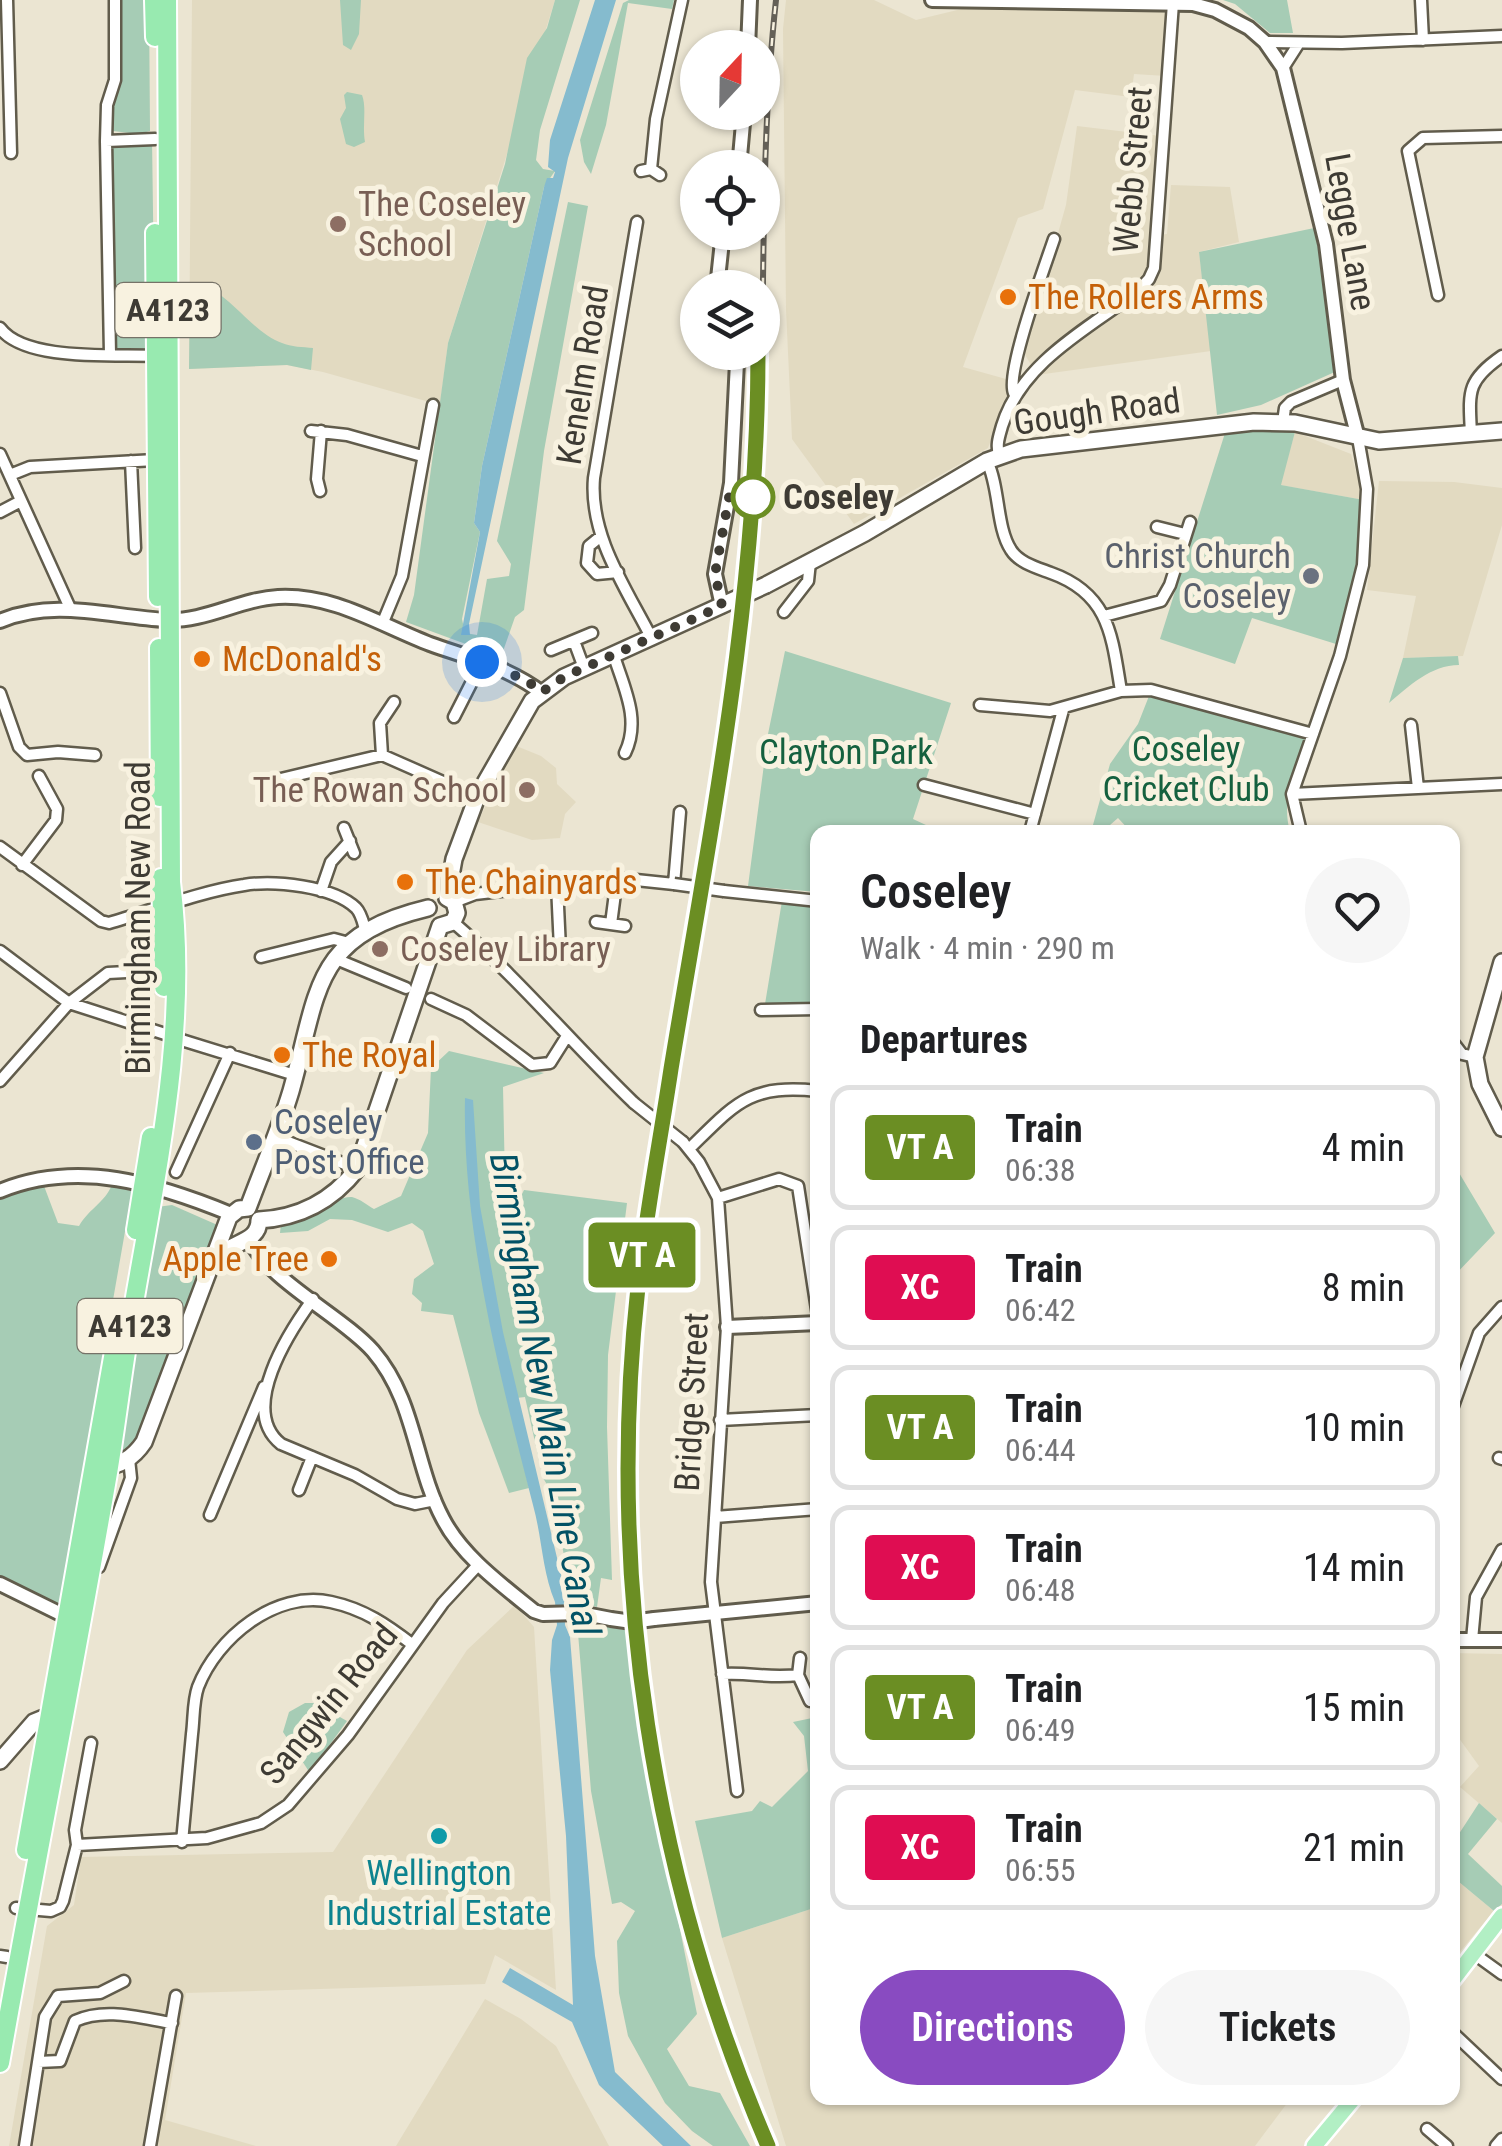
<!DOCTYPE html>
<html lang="en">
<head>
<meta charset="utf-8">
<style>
  :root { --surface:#fff; --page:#f6f6f6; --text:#202124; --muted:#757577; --line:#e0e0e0; --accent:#894bc1 }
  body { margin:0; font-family:"Roboto Condensed",sans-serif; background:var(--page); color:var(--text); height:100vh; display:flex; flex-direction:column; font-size:38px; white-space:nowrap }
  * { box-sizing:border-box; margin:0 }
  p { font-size:32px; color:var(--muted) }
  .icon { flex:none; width:55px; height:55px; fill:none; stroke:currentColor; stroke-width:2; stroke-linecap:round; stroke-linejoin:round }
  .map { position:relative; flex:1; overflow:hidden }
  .details { position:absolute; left:810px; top:825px; width:650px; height:1280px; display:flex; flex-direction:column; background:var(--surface); border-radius:20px; box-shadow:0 2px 8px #0004 }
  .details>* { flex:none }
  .badge { padding:0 20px; border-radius:8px; font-size:35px; line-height:65px }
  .needle { width:65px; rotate:22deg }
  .fabs { position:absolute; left:680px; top:30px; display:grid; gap:20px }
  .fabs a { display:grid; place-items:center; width:100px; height:100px; border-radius:50%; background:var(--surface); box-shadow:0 2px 8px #0004; font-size:50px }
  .you { position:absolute; width:50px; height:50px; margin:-25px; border:8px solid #fff; border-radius:50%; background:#1a73e8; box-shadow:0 0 0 15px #1a73e833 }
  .map>.badge { position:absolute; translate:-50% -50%; box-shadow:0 0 0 5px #fff }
  h2 { padding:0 50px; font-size:38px; line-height:90px }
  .round { display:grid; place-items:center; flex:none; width:105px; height:105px; border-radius:52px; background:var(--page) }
  .summary { display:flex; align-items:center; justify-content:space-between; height:170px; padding:0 50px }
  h1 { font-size:48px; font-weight:600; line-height:75px }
  .action { display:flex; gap:20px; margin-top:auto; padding:20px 50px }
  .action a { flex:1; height:115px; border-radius:60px; background:var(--accent); color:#fff; font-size:40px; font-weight:600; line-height:115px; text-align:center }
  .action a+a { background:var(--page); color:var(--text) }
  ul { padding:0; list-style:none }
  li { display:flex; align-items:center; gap:30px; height:125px; margin:0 20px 15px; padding:0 30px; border:5px solid var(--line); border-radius:20px }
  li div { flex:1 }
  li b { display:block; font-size:38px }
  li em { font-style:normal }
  li .badge { min-width:110px; font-weight:700; text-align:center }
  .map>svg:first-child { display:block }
  .built { fill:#e2dac1 }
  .green { fill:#a6ccb5 }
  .water { fill:#85bbce }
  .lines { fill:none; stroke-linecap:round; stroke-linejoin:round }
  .minor-casing { stroke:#615c4c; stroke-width:15 }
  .tertiary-casing { stroke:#615c4c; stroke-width:18 }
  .secondary-casing { stroke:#615c4c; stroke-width:20 }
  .primary-casing { stroke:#fff; stroke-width:20 }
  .trunk-casing { stroke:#fff; stroke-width:22 }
  .minor { stroke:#fff; stroke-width:10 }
  .tertiary { stroke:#fff; stroke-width:12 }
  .secondary { stroke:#fff; stroke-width:15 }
  .primary { stroke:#b2efc4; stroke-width:15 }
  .trunk { stroke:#98eab0; stroke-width:18 }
  .rail-casing { stroke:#646057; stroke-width:6 }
  .rail { stroke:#f8f2e0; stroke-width:2.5; stroke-dasharray:8; stroke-linecap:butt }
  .minor-bridge-casing { stroke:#615c4c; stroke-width:15; stroke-linecap:butt }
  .tertiary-bridge-casing { stroke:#615c4c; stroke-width:18; stroke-linecap:butt }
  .secondary-bridge-casing { stroke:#615c4c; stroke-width:20; stroke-linecap:butt }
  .minor-bridge { stroke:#fff; stroke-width:10 }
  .tertiary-bridge { stroke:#fff; stroke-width:12 }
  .secondary-bridge { stroke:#fff; stroke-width:15 }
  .line-casing { stroke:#fff; stroke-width:22 }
  .line { stroke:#6b8e23; stroke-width:15 }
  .walk { stroke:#3e3b34; stroke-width:10; stroke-dasharray:0 18 }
  .education-dot { fill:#8d6e63; stroke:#f8f2e0; stroke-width:4 }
  .food-dot { fill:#e8710a; stroke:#f8f2e0; stroke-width:4 }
  .stop-dot { fill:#fff; stroke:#6b8e23; stroke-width:5 }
  .worship-dot { fill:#6b7280; stroke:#f8f2e0; stroke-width:4 }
  .service-dot { fill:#5c6f8a; stroke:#f8f2e0; stroke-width:4 }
  .culture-dot { fill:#0f9aa8; stroke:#f8f2e0; stroke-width:4 }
  .labels { text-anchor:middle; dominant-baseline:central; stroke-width:10; stroke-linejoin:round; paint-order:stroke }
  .shield { fill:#f8f2e0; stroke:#767268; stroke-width:2.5 }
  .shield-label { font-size:32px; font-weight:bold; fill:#3e3b34 }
  .street-label { font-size:35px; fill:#3e3b34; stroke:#f8f2e0 }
  .education-label { font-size:35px; fill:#785e54; stroke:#f8f2e0; text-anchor:start }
  .food-label { font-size:35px; fill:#c56008; stroke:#f8f2e0; text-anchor:start }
  .stop-label { font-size:35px; font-weight:bold; fill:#3e3b34; stroke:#f8f2e0; text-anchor:start }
  .worship-label { font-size:35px; fill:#5b616d; stroke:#f8f2e0; text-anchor:end }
  .park-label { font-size:35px; fill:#15613f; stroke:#f8f2e0 }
  .service-label { font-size:35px; fill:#4e5e75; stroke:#f8f2e0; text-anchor:start }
  .culture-label { font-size:35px; fill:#0d838f; stroke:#f8f2e0 }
  .water-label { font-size:38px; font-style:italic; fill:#025265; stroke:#f8f2e0 }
</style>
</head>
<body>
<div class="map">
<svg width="1502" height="2146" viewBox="0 0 1502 2146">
  <rect width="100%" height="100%" fill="#ebe5d2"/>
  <!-- built -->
  <path class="built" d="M192,0H555L448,343L440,405L323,372L287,365L189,369Z
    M786,0H874L916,20L978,5L1103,10L1170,5L1166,76L1134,74L1131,97L1075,90L1043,209L1018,218L963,367L1006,379L1009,391L988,448L854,524L792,439L786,309L783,29Z
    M1077,126L1161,136L1151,236L1167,234L1171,185L1230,187L1239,242L1199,252L1211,351L1037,375L1024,353L1066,205Z
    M1295,432L1351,454L1364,500L1280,485Z
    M1379,481L1454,482L1502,488V525L1463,656L1403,658L1416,596L1367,590Z
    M514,745L541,756L556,768L557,784L576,802L565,814L560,838L532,840L478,822Z
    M515,1605L534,1627L556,1990L495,1955L485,1984L186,1993L165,2120L256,2146H9L47,1926L74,1905L81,1857L333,1852L467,1650Z
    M1452,1653L1502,1654V1823L1460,1787L1479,1766L1453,1730Z
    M1453,1877L1494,1911L1453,1960Z
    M817,1907L818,2098H1291L1255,2146H786L722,1938Z
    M485,1999L521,2019L556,2046L609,2146H396Z"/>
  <!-- green -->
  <path class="green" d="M121,0H149L150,131L138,134L113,131C103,108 118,89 119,67C121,45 120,22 121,0Z
    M340,0H361L359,34L351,50L343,45Z
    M555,0H580L540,130L536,160L543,169L555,171L544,187L482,466L474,523L480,532L462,619L465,633L477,635L487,579L509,576L511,564L497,541L568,202L588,206L544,451L524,610L515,617L501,657L406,622L414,595L448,343L505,164L527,58L547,28Z
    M629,0H674L672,9L628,3L606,125L591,174L584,162L580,140L623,3Z
    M1223,0H1287L1293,33H1270L1235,4Z
    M347,92L362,95C367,108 362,126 365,142L354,147L346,144L340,119L346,108L344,95Z
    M152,139L155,356L110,354L106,141Z
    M1319,227L1337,371L1261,405L1217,415L1199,252Z
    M190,283C227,285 248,331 282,343C291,347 303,347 313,348L311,370L287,365L189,369Z
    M1266,430L1295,432L1281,485L1364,500L1356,565L1336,644L1252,618L1235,664L1160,639L1225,433Z
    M785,651L951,703L913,819L941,832H818L817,892L748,886L768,734Z
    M1458,656L1459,665C1431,665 1409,686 1389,703L1403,658Z
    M1149,696L1223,710L1300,733L1305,740C1294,771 1281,799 1290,832H1131L1118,818L1102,832H1091L1110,764L1138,724Z
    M782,901L817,906V1006L765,1004Z
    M449,1051L544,1073L503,1087L505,1181L521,1196L524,1190L627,1203L608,1355L607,1427L612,1580L601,1578L597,1607L581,1603L574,1605L551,1491L543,1478L525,1397L508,1399L529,1488L509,1493L479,1413L453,1315L421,1311L422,1303L412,1294L414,1279L434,1264L423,1231L412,1223L388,1232L352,1220L330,1219L308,1231L280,1233L281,1224C300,1220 338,1195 352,1197C360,1199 367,1205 374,1209L401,1196L428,1133L431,1068Z
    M1452,1161L1495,1233L1453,1277H1452Z
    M113,1181L133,1186L59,1608L0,1578V1197L44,1186L58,1223L79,1226C89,1208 108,1201 113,1181Z
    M172,1205L222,1227L135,1446L118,1456L157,1207Z
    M577,1621L630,1631L655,1805L697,2014L667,2049L689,2086L720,2093L750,2146H713L692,2131L665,2103L628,2036L619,1993L617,1941L635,1911L621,1902L612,1904L591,1791Z
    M305,1703H315L347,1721L307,1776L308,1770L283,1732L289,1712Z
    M817,1717V1907L722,1938L695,1821L752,1811L760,1801L772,1807L808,1771L804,1736L793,1722Z
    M1479,1803L1497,1819L1468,1854L1502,1886V1904L1494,1911L1453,1877V1843Z"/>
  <!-- water -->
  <path class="water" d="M595,0H616L568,158L469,624L470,635H461L480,532L474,523L482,466L544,187L547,178H553L555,172L548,167L550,140Z
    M465,1098L473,1100L480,1206L503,1332L564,1587L565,1625L570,1637L595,1956L615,2072L691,2146H663L599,2085L572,2022L502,1982L510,1968L573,2005L566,1836L550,1670L552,1640L557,1625L555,1602C542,1571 542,1537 533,1505C500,1377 462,1230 465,1098Z"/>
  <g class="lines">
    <!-- minor casing -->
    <g class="minor-casing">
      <path id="minor" d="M7,0L11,153
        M115,0V80L107,105L106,141L155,139
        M1421,0L1423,40
        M1265,42L1342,43L1502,36
        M1283,68L1299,43
        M106,141L110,354
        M651,169L656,119L682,0
        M641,171L651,169L660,175
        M637,222L594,478C589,536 626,588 652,639
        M1438,295L1408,151L1423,138L1502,136
        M0,328C25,362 116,354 155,356
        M1014,393C1005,374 1045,266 1054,239
        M1283,422L1285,408L1291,402L1343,380
        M311,431L347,435L422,456
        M1471,434C1469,392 1466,381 1502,356
        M0,454L70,608
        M999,455C996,444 999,437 1002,426C1021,363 1087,329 1137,292L1149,279L1154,268L1173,3
        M131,461L135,548
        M987,461C1000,488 996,527 1011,550C1019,563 1038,568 1051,573C1110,594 1112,637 1121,691
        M10,475L30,467L155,460
        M320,491L317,479L321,431
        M0,512L21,501
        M1157,527L1185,534
        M600,537L589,546L587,563L597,574L618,572
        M784,612L808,581L810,562
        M1104,616L1161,601L1170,585L1190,522
        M383,622L402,576L433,405
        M574,641L584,668
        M551,650L592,633
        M614,656C624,688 641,720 625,753
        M0,693L19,747L27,755L58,752L95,755
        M980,705L1050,711L1121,691L1151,690L1313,734
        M454,717L482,662
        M1411,725L1418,788
        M382,755L380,723L394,702
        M924,785L1035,814
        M1292,794L1502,784
        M263,796L264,783L382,755L477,797
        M344,828L354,853
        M1030,832L1063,710
        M1301,832L1292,794L1340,656L1363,565L1367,489L1358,438
        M0,847L101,921L109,923C150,911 202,891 244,885C274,880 333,886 356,908C361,913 363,922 365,929
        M22,865L56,820L57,809L39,776
        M557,885L560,949
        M321,891L331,862L350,841
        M724,891L818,901
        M454,902L475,894L617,878L674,884L680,812
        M453,922C518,978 572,1043 634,1103
        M596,922L625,926
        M611,924L617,878
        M0,951L69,1003L165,1034
        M261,957L334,939L349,943
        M336,959L406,988
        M431,999L466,1015L532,1065L550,1063L567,1036
        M761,1010L818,1009
        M175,1038L295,1075
        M1452,1041L1462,1054L1475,1057
        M0,1081L69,1003L108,973L164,970
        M275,1137L345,1164
        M683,1142L699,1162L718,1198L727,1327L711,1582L737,1791
        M690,1148C736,1103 749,1084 818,1091
        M176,1172L230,1053
        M718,1198L779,1179L798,1186L818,1316
        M313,1299C289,1332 238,1410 281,1444L355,1475L397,1499L415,1504L435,1500
        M1452,1409L1479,1333L1502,1307
        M720,1420L818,1415
        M1499,1458L1502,1459
        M299,1490L312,1457
        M210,1515L264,1387
        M715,1517L818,1509
        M99,1567L131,1478L129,1459
        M1472,1640L1476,1597L1502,1550
        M800,1658L798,1675L810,1701
        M722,1674C751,1672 769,1679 798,1675
        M182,1842C185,1806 189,1770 192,1734C194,1719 193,1701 198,1687C217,1638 275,1590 331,1602C364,1609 387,1625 413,1645
        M77,1845L207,1838L261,1823L288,1805L348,1735L443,1603L479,1564
        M16,1908L51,1911L60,1907L63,1901L77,1845L75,1830L91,1743
        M1473,1953L1502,1974
        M0,1956L7,1957
        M1452,2032L1502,2079
        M38,2062L60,2061L75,2021C105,2007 140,2018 172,2023
        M1427,2129L1447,2146
        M25,2146L45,2017L58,1996L100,1993L124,1981
        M150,2146L176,1996
        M1496,2146L1502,2139"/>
    </g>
    <!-- tertiary casing -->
    <g class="tertiary-casing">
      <path id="tertiary" d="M932,0L1193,4L1215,10L1249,28L1265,42L1283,68L1326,244L1343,380L1358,438
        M748,48L750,0
        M739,168L744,112
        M717,288L723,232
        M722,606L715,574L731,483L737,362L734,352
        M0,621C54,598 110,617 166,620C205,622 240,599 278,597C334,594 380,625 430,644C469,658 508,667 542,693
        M0,1191C78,1159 158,1184 231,1214
        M250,1239C266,1279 342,1316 373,1351C416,1401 414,1465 443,1519C462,1556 502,1585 534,1611L543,1614L580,1613L611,1619
        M727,1327L818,1323
        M0,1584L69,1618
        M654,1619L818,1603
        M1452,1640H1502"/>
    </g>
    <!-- secondary casing -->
    <g class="secondary-casing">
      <path id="secondary" d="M766,585L865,533L987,461L1021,449L1254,422L1295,423L1379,441L1502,431
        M440,926L453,922L457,913L454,902L447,898L454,859L477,797L532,701L564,677L740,597
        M1502,962L1475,1057L1480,1084L1502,1128
        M248,1208C262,1170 279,1131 291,1091C319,993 311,936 428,908
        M259,1220C300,1218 332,1201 357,1169L440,926
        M218,1257C232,1241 259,1243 259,1220
        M99,1465C118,1469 134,1457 144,1442L229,1217L239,1209L248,1208
        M0,1761L34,1722L56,1713"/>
    </g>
    <!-- primary casing -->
    <g class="primary-casing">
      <path id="primary" d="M1452,1981L1502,1916
        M1314,2146L1354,2098"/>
    </g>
    <!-- trunk casing -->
    <g class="trunk-casing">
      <path id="trunk" d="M154,0L155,37
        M155,233L158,597
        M159,648L160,797
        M161,878L164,987
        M136,1230L151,1137
        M26,1850L118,1329
        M0,2063C35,1864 75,1666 109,1467C118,1412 124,1357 134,1303C158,1163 189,1025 171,882L167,0"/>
    </g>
    <!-- minor -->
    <use href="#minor" class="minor"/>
    <!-- tertiary -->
    <use href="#tertiary" class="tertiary"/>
    <!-- secondary -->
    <use href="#secondary" class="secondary"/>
    <!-- primary -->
    <use href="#primary" class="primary"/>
    <!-- trunk -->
    <use href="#trunk" class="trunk"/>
    <!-- rail casing -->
    <g class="rail-casing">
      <path id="rail" d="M773,2146C666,1894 617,1619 638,1346C646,1244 664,1144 681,1043C705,896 731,748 748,600C772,400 754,200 776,0"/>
    </g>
    <!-- rail -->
    <use href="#rail" class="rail"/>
    <!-- minor-bridge casing -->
    <g class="minor-bridge-casing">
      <path id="minor-bridge" d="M674,884L724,891
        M634,1103L683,1142"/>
    </g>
    <!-- tertiary-bridge casing -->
    <g class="tertiary-bridge-casing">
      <path id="tertiary-bridge" d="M611,1619L632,1622L654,1619"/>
    </g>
    <!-- secondary-bridge casing -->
    <g class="secondary-bridge-casing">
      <path id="secondary-bridge" d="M740,597L766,585"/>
    </g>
    <!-- minor-bridge -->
    <use href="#minor-bridge" class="minor-bridge"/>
    <!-- tertiary-bridge -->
    <use href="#tertiary-bridge" class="tertiary-bridge"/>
    <!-- secondary-bridge -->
    <use href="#secondary-bridge" class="secondary-bridge"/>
  </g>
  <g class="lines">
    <!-- line casing -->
    <g class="line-casing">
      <path id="line" d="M758,352C758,594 710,832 671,1069C660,1142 646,1214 638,1287C606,1578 652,1877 768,2146"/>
    </g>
    <!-- line -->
    <use href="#line" class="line"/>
    <!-- walk -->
    <path class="walk" d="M482,662L526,680L542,692L564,677L722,606L715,574L730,492L753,497"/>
  </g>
  <!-- markers -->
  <g class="education-dot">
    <circle cx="338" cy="224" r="10"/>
    <circle cx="527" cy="790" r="10"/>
    <circle cx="380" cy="949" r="10"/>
  </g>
  <g class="food-dot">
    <circle cx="1008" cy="297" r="10"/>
    <circle cx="202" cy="659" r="10"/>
    <circle cx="405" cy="882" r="10"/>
    <circle cx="282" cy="1055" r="10"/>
    <circle cx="329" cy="1259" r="10"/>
  </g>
  <circle class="stop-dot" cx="753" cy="497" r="20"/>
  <circle class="worship-dot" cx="1311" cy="576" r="10"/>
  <circle class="service-dot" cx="254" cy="1142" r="10"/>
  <circle class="culture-dot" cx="439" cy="1836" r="10"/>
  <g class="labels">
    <!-- shield labels -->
    <g class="shield">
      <rect x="115.5" y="283" width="105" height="54" rx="8"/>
      <rect x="77.5" y="1299" width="105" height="54" rx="8"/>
    </g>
    <g class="shield-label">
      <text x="168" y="310">A4123</text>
      <text x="130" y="1326">A4123</text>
    </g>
    <!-- street labels -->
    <g class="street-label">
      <text transform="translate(1133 170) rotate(-85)">Webb Street</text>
      <text transform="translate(1350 232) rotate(80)">Legge Lane</text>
      <text transform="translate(583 375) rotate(-81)">Kenelm Road</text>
      <text transform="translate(1097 412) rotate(-8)">Gough Road</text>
      <text transform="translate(138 918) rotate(-90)">Birmingham New Road</text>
      <text transform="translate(692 1402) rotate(-87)">Bridge Street</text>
      <text transform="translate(329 1704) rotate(-51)">Sangwin Road</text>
    </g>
    <!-- education labels -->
    <g class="education-label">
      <text x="358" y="204">The Coseley<tspan x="358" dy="40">School</tspan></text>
      <text x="507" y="790" text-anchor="end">The Rowan School</text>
      <text x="400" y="949">Coseley Library</text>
    </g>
    <!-- food labels -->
    <g class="food-label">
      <text x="1028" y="297">The Rollers Arms</text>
      <text x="222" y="659">McDonald's</text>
      <text x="425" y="882">The Chainyards</text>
      <text x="302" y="1055">The Royal</text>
      <text x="309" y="1259" text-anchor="end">Apple Tree</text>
    </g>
    <!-- stop labels -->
    <g class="stop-label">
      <text x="783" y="497">Coseley</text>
    </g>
    <!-- worship labels -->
    <g class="worship-label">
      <text x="1291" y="556">Christ Church<tspan x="1291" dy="40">Coseley</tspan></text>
    </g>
    <!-- park labels -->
    <g class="park-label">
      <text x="1186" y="749">Coseley<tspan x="1186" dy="40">Cricket Club</tspan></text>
      <text x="846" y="752">Clayton Park</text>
    </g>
    <!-- service labels -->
    <g class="service-label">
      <text x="274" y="1122">Coseley<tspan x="274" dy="40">Post Office</tspan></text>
    </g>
    <!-- culture labels -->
    <g class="culture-label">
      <text x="439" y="1873">Wellington<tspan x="439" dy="40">Industrial Estate</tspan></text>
    </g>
    <!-- water labels -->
    <g class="water-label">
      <text transform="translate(545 1394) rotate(80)">Birmingham New Main Line Canal</text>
    </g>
  </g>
</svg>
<div class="fabs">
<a><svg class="needle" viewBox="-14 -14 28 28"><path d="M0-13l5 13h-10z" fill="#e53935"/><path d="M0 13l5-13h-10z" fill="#757577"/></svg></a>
<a><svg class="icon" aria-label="locate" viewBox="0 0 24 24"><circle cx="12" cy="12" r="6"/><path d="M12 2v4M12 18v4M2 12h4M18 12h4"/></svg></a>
<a><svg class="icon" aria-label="layers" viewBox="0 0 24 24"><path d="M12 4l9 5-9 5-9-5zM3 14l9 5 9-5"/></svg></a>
</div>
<div class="you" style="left:482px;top:662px"></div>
<b class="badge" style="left:642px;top:1255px;background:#6b8e23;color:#fff">VT A</b>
<section class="details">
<div class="summary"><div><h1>Coseley</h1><p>Walk · 4 min · 290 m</p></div><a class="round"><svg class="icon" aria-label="heart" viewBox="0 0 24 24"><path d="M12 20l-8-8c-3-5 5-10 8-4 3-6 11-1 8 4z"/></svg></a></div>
<h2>Departures</h2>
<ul>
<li><span class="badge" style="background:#6b8e23;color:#fff">VT A</span><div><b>Train</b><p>06:38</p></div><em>4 min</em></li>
<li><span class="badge" style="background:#df0d52;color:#fff">XC</span><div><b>Train</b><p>06:42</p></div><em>8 min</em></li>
<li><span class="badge" style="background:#6b8e23;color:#fff">VT A</span><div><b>Train</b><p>06:44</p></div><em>10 min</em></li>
<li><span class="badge" style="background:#df0d52;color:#fff">XC</span><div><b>Train</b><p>06:48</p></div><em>14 min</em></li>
<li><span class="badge" style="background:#6b8e23;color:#fff">VT A</span><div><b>Train</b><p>06:49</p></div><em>15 min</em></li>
<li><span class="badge" style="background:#df0d52;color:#fff">XC</span><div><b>Train</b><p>06:55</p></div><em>21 min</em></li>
</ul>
<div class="action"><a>Directions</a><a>Tickets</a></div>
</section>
</div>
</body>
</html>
